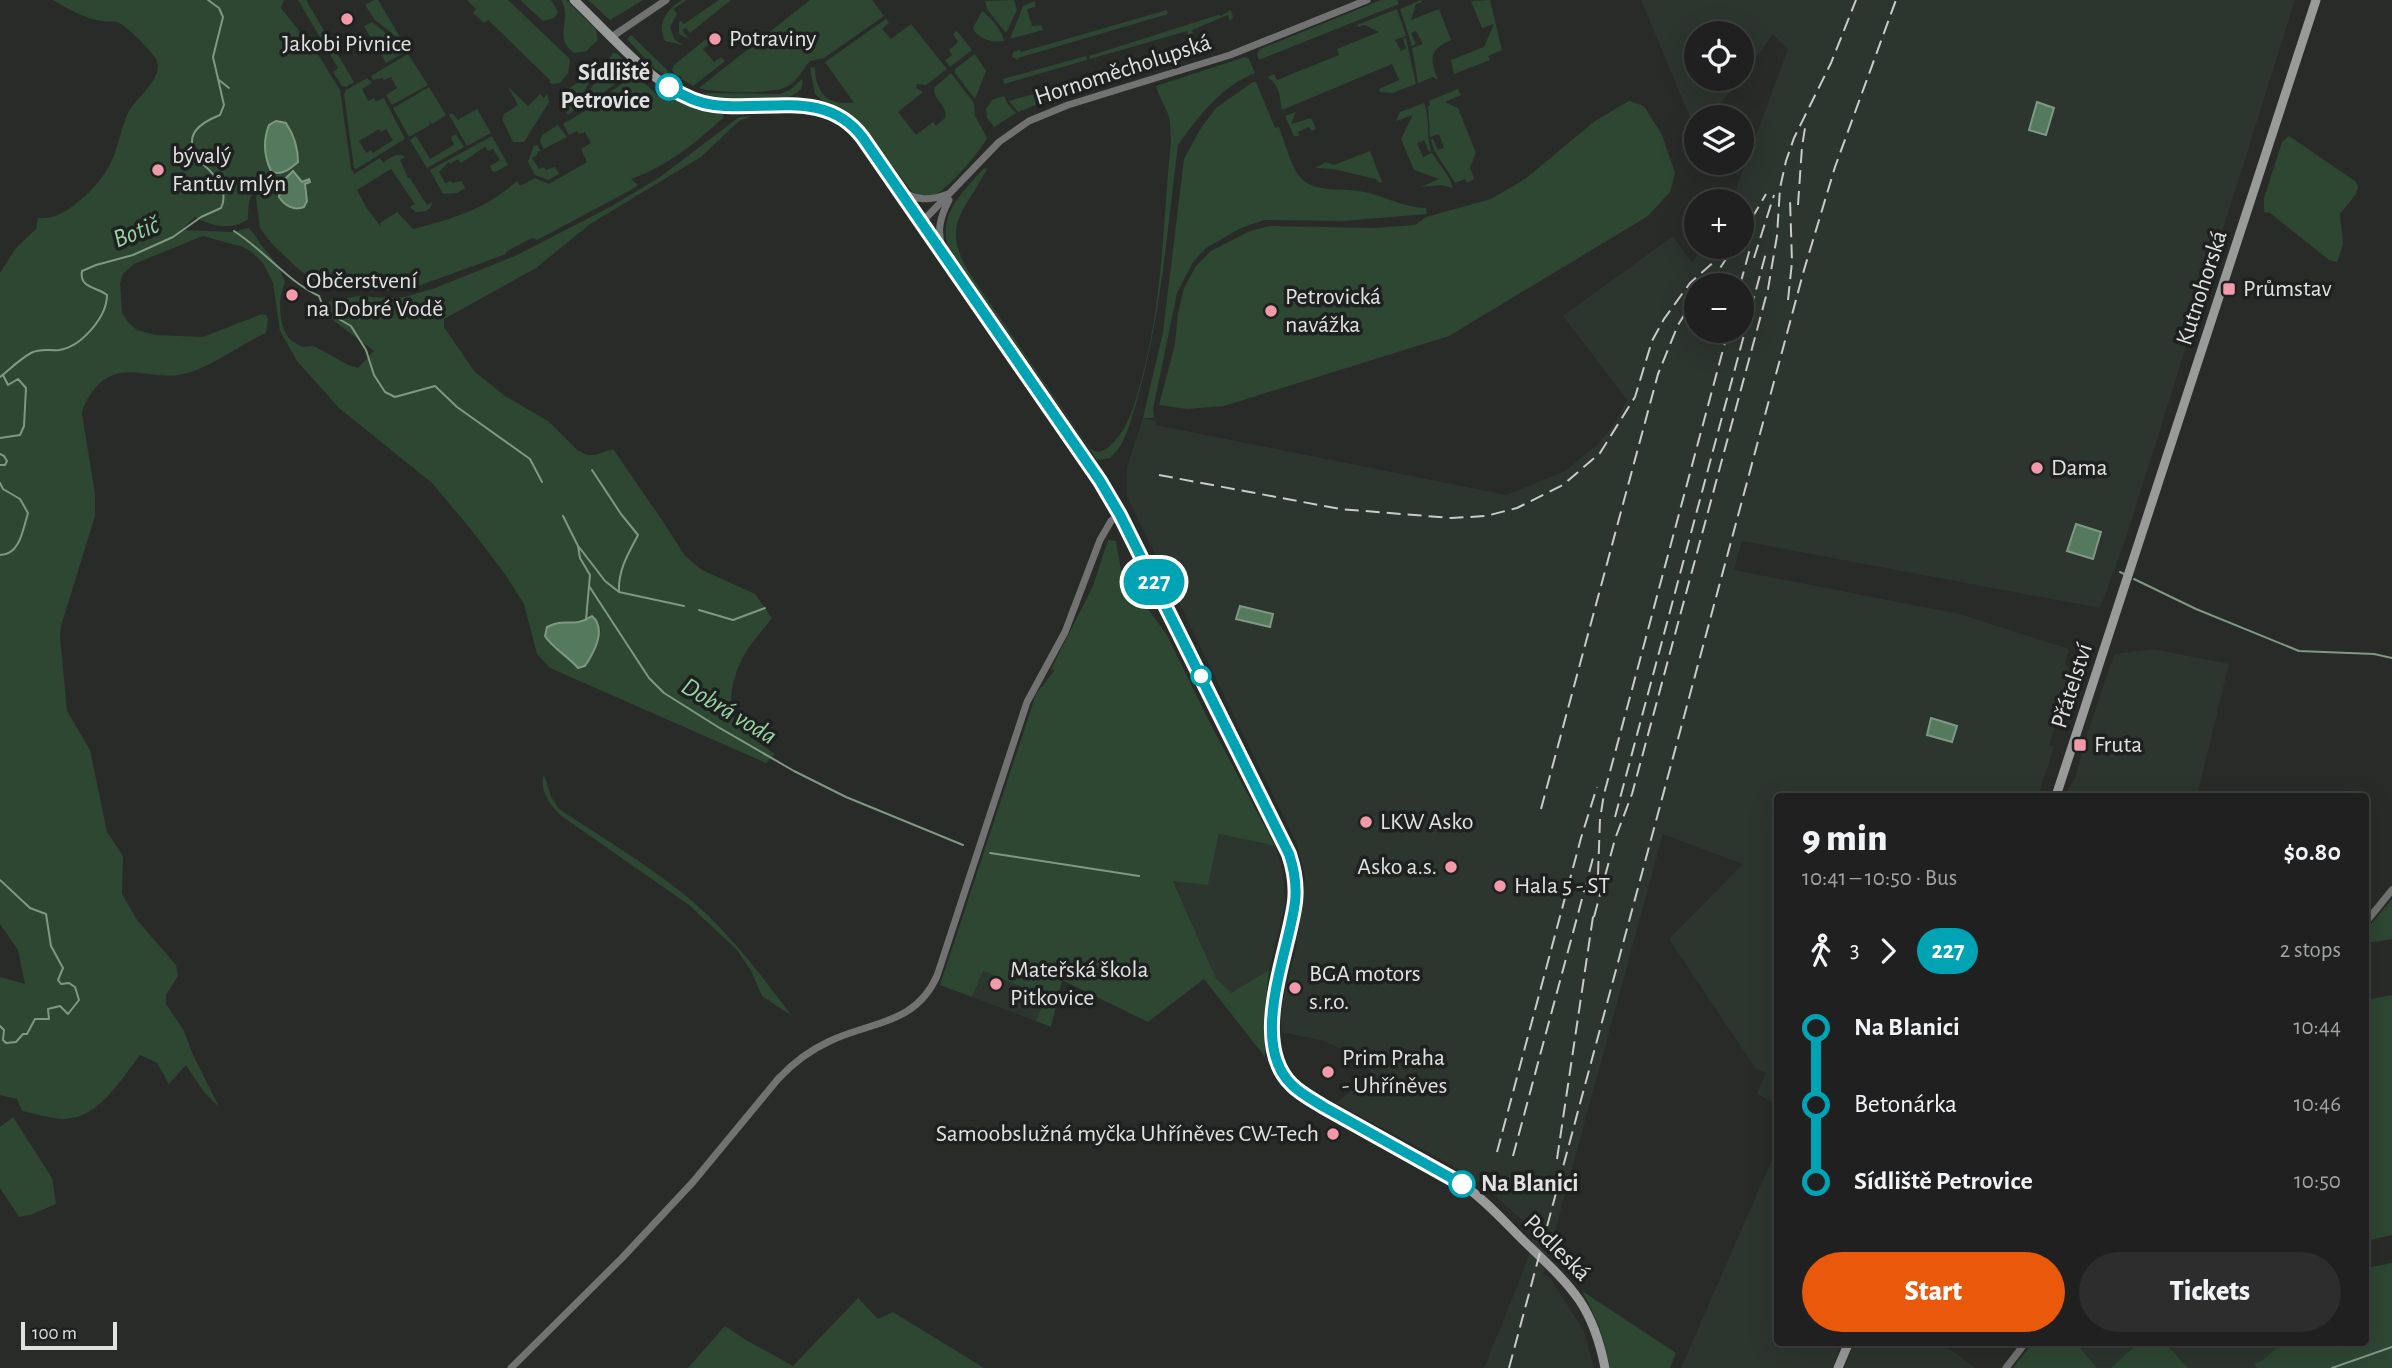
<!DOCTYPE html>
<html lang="en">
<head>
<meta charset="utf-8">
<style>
  :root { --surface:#1f201f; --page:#2c2d2c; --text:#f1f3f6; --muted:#a1a3a4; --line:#3c3e3d; --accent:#ea580c }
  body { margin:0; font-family:"Alegreya Sans",sans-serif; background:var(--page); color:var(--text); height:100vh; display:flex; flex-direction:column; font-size:26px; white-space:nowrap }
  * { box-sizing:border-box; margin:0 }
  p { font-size:23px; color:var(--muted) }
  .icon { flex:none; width:38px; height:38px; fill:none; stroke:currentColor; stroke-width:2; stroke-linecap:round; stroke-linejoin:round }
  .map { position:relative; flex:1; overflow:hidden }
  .sheet { position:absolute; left:1774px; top:793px; width:595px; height:553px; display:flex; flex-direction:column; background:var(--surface); border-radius:7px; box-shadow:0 7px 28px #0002,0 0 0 2px var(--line) }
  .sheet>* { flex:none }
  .badge { padding:0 14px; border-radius:23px; font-size:24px; line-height:46px }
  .fabs { position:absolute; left:1684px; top:21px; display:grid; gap:14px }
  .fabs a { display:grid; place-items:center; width:70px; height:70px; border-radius:50%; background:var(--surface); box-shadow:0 7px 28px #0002,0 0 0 2px var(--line); font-size:35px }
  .scale { position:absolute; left:21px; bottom:18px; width:96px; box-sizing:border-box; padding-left:7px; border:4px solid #e0e1e0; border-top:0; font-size:19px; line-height:24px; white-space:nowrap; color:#e0e1e0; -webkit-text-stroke:5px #1f2120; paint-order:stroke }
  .map>.badge { position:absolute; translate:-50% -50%; box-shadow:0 0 0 4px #fff }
  .legs { display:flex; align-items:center; gap:10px; height:77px; padding:0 28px; font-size:23px }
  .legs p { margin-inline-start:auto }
  .summary { display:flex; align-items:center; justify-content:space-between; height:119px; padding:0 28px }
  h1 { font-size:38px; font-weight:800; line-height:52px }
  .action { display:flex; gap:14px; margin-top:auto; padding:14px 28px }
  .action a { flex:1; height:80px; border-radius:42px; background:var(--accent); color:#fff; font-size:28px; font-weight:800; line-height:80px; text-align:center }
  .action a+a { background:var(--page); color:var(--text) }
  ul { padding:0 28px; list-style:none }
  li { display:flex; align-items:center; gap:24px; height:77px; font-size:26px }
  li i { display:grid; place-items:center; width:10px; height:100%; margin:0 9px; background:currentColor }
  li i::after { content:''; width:18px; height:18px; margin:-9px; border:5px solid; border-radius:50%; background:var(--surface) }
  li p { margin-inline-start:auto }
  li:first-child i { background:linear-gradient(#0000 50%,currentColor 0) }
  li:last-child i { background:linear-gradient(currentColor 50%,#0000 0) }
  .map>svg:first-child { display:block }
  .built { fill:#2d352f; fill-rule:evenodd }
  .green { fill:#2d4733; fill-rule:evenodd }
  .water { fill:#55795d; stroke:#7f9884; stroke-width:2 }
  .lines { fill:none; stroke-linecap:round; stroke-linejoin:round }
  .stream { stroke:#7f9884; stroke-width:2 }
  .tertiary { stroke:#717271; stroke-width:7 }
  .secondary { stroke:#999b9a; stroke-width:9 }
  .rail { stroke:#c9cac9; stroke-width:2; stroke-dasharray:14 7; stroke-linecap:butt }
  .line-1-casing { stroke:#fff; stroke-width:16 }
  .line-1 { stroke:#00a3b4; stroke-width:10 }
  .poi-dot { fill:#f39aaa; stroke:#1f2120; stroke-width:2.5 }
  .stop-1-dot { fill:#fff; stroke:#00a3b4; stroke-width:3.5 }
  .labels { text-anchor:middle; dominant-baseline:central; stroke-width:7; stroke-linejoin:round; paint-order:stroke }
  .poi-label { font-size:24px; fill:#e0e1e0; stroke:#1f2120; text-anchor:start }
  .street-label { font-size:24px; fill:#e0e1e0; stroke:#1f2120 }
  .stop-label { font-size:24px; font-weight:bold; fill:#e0e1e0; stroke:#1f2120; text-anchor:end }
  .water-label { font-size:26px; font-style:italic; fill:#97d3a4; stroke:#1f2120 }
</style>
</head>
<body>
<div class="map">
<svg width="2392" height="1368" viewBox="0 0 2392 1368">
  <rect width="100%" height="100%" fill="#292b29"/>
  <!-- built -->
  <path class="built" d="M1641,0H2295L2125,541L2100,608L1742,541L1734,570L1959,614L2069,649L2065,663L2072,673L2049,745L2054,747L2038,796H1778V1105L1757,1094L1766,1073L1756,1069L1669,939L1743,864L1663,834L1543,1275L1550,1278L1584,1331L1594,1368H1484L1524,1269L1535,1231L1472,1176L1336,1103L1373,1074L1351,1054L1325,1041L1281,1032L1283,999L1296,949L1305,877L1297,844L1127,497V467L1143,418L1156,421V425L1507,495L1565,471L1597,445L1615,423L1627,400L1563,316L1673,236L1692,263L1702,247H1741V201H1729L1735,191L1788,50L1773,34L1741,79V33H1696V79H1741L1711,114L1696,117V121L1692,122ZM1696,285H1741V331H1696Z
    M2153,649L2229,664L2197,796H2065L2075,778L2088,731L2114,654Z
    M1219,834L1275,846L1283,872L1285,905L1269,970L1231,994L1216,978L1173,880L1208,885Z
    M982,971L1046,997L1036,1021L972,997Z
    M1778,1146V1342H1843L1832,1368H1681Z
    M1855,1342H1941L1975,1368H1844Z
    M2075,1342H2139L2111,1368H2097Z
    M2164,1342H2283L2263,1360L2254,1364L2257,1368H2188Z"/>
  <!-- green -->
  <path class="green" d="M53,0H284L281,8L319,56L340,90L351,168L354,174L380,158L383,163C390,158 397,152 405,157L400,160L408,178H410L427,205L432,202L431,207L426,211L416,212L410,207L415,204L391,169L357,190L366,207L381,227L380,223L397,212L413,229C454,218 484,210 517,181L520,186L535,178L549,184L587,162L581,149L591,143L585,132L579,134L577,131L569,135L563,124L585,111L635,74L657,95L723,114L724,117C696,143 667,166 631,179L638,185L629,191L537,240L532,238L507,251L506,254L410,289L392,291L320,284L311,279L295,266L271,243L260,228L256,197L269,183L265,180C250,191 248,200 248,219C233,231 210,226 195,217L181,230L233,232L248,228C256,234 257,240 263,247C273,260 279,266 285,282C278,298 278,322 288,337C291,341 298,344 302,347L314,346L348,365L358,368L374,351L334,321L322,303L358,296L389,298L405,297L435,288L515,256L610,207L660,177L739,117L752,116L739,121L701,157L590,224L536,268L444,319V327L474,371L505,396L548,421L577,450L587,455H595L613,449L662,520L685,556L702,570L755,594L772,618C764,629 755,638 748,649C736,666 726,698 734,718C738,730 764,746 775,754L766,763L550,668L537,654L524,604L505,574L469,527L432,483L339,408L297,361L280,331L273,283L263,263L253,253L243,247L203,236L134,264L123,274L120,283L122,313L128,322L137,330L155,335L203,337L262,314L266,315L268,319L266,333C238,345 211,369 179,375C150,380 122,360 97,386C90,394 84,403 82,414L95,494V516L61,626L60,637L67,711L90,750L107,832L123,856L122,894L137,920L176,965L178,976L166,995V1004L184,1031L193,1055L219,1107L204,1092L186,1065L169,1084L157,1063L140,1055C120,1080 99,1120 61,1119C47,1118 35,1113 22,1111L17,1099L0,1095V977L25,984L18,950L0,924V273L16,248L36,229L38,218C63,222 96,189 108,168C118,151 120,130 128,113C136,97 165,78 156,59C151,50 126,25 117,22C112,21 107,22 101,21C86,19 66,8 53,0ZM293,172L302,182L309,180L302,185H305L307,201L304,207L278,191L280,184ZM592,616L601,630L585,666L572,661L551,646L573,624H577Z
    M298,0H306L354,82L346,87L342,86L333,72L338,68Z
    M374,0H378L403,42L375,20L365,5Z
    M467,0H508L569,58L570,62L568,73L560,83L552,84L549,82L550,80L488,20L484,23L473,13L476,9Z
    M520,0H551L558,12L554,18L543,21Z
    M561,0H566L596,29L598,40L586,51L574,53C551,35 574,21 561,0Z
    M588,0H643L610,20Z
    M682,0H687L673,9L677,14L670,27L674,39L683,45L665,41C656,22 667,10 682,0Z
    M719,0H731L690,33L686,28L682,30L689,39L679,34V22L681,21L684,24Z
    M810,0H872L884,16L824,58L810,61C802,70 799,79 788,86C775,95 714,93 699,88Z
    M1014,0L1017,10L1006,33L987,9L985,1Z
    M1381,0H1397L1399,4L1259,60L1257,54L1260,49Z
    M1421,0L1422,2L1416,4L1411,20L1439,9L1451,40C1428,50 1430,59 1438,80L1433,77L1418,83L1412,48L1423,44L1416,31L1411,33L1416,44L1412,46L1400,9Z
    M1490,0L1502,50L1488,56L1490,60L1454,74L1451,60L1484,47L1494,24L1482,28L1471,1Z
    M1035,1V7L1027,9L1032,26L1041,25L1043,30L1010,39L1023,6Z
    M1397,9L1406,36L1395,40L1401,51L1406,48L1403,39L1406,38L1416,84L1392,93L1380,92L1379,89L1399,80L1392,64L1282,110C1279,95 1281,88 1268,77L1274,74L1277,80L1339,55L1337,49L1379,32L1364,25L1359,27L1357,25Z
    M1167,10L1168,14L1018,58V60L1012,57L1013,52L1020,50L1021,52Z
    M1231,10L1233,17L1230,21L1228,15L1192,30L1193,33L1190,34L1195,46L1205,44L1207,49L1073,90L1018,112L1009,101L1189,48L1188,42L1190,41L1187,31L1090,59L1089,56L1218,15L1221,16Z
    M982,11C990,16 1003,32 1004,41C992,43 978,39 973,28Z
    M886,19L889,23L882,29L891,39L911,24L947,69L926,85L917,84L916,88L923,92L898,112L916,135L933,122L936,126L946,117C946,105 934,100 934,88L951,73L974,103L975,116L987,138C981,150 947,191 934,195C926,197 919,195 912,192L862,125L851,115L825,103L815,94L810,68L812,67L815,68C815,82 820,98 836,102C842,104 847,102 854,103L825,62Z
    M372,22L402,46L405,50L403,53L386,63L364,26Z
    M957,31L972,50L950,67L945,60L952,55L949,50L958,42L953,34Z
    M631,35L667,70L668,76L655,69L627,39Z
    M706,39L709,44L703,49L714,62L721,57L725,61L693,86L681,79L682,77L677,75L676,77L672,70L674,65Z
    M613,53L618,54L631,69V73L581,108L580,106Z
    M408,54L428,85L392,105L386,95L397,88L391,77L384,80L382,78L373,80L371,76Z
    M975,54L986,71L975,99L955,73V69Z
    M1086,56L1087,60L1004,84L1003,79Z
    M1245,57L1249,59L1255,73C1220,87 1199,116 1178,145C1167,231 1161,317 1137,400C1130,421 1127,443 1110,458L1097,460L948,247C938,213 963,192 984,168L987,169C963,215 939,225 972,277L1090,449C1099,455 1106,450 1113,443C1129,426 1134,406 1140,385C1163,305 1163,221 1171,139C1170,130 1171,122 1168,114C1164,103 1160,100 1156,86Z
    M367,78L372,83L362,89L368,101L374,98L376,101L384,98L405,139L356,169L354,168L344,94L346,90ZM379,129L381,132L386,129L393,140L373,153L371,150L366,153L359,141Z
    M591,79L574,110L568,115L560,104C564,89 577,81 591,79Z
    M802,79C809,106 741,102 723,100C716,99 709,96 702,93L780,94L790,90Z
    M1253,82H1256L1275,128L1279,127C1285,142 1290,165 1300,177C1313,193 1340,188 1358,191C1382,194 1403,208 1426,208L1427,214L1343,221L1264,220L1241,228L1206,248L1193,262L1177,293L1153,409L1154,418H1143L1163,332L1184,159L1201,128L1216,108Z
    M429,87L446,115L432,124L429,121L430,125L409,137L393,108Z
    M508,87L528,106L540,94L544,98L547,94L549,102L524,142H513L502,119L504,114L518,105Z
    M1458,89L1461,95L1445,102L1458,108L1476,153L1470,167L1474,179L1467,183L1465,179L1455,183C1447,167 1435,157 1431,140L1433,139L1438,150L1444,148L1439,134L1430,137L1428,106L1430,105L1429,101Z
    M1004,96L1007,103L1016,113L994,127L987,118L986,109L992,100Z
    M1629,101L1644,106L1662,135L1675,173L1670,192L1648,216L1449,336L1224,406L1187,409L1159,405L1175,344L1178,313L1184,288L1196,266L1211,251L1250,231L1270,226L1374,228L1415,225L1426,217L1491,199L1525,179L1595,121Z
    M1424,103C1430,119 1426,135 1431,151L1429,152L1424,140L1417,143L1423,157L1432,153L1449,178L1453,188L1441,185L1421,187L1439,179L1414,170L1401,139L1413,115L1396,121L1400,112Z
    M477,109L491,133L467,146L449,115L452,113L458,120Z
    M1296,112L1291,124L1311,118L1316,129L1312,131L1309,127L1298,132L1299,136H1294L1285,116Z
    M558,125L567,137L544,149L540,142L542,135Z
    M456,134L464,147L427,168L410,140L416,136L430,159L454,145L451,137Z
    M492,136L508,165L495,172L492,171L490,166L500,160L493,149L488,151L485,147C475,153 472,156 461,163L458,159L450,164L449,162L439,172L445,183L451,181L452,183L462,181L465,188L457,193L443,194L430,170Z
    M2289,136L2355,181L2358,186L2356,194L2340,214L2343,244L2337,262L2329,260L2270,213L2264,212V198L2282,142Z
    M537,145L541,151H538L537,155L532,158L539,169L544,167L546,170L555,167L559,174L548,180L535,175L528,162L534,146Z
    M1370,151L1382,182L1379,183L1376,179L1333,169L1315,168L1326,162L1334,165Z
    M1108,540L1116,541L1121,570H1124L1138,599L1148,609L1167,635L1209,721L1275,846L1219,834L1208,885L1173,881L1216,978L1231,993L1269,970L1264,1019L1265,1057L1204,979L1148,1022L1062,980L1051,1027L1036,1021L1046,997L983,971L972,997L940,985L1036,694L1054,671L1051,669L1093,586Z
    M544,774L551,797L559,809C601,837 645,863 685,895C727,929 759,973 792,1016L762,996L751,971L737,950L689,905L560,815C549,803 539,791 544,774Z
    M2392,899V939L2366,943V930Z
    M2392,995V1235L2366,1241V1000Z
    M13,1117L52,1178L56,1204L30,1215L19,1217L0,1188V1127Z
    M2392,1263V1368H2257L2254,1364L2263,1360L2283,1342H2341L2343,1348L2344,1342H2366V1268Z
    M1582,1291L1676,1353L1670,1368H1610C1605,1339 1596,1316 1582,1291Z
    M858,1298L878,1319L893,1312L984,1368H688L725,1326L746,1340L793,1366Z
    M2033,1342H2075L2097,1368H2013Z
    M2139,1342H2164L2188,1368H2111Z"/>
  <!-- water -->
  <path class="water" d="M2037,102L2054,108L2046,135L2029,130Z
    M276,121L286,123C294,135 298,147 298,162C291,168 281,177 271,171C264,156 263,140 269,125Z
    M293,171L302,182L309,179L310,182L305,184L307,201L304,207C294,211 285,206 279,197L280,184Z
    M2076,524L2101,532L2093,559L2067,551Z
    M1240,606L1273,614L1270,627L1236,619Z
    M592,616C607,629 595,651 585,666L578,668C567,655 553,649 545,636L547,627C566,617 572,629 592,616Z
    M1931,718L1957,726L1952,742L1927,735Z"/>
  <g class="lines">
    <!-- stream -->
    <path class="stream" d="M219,80L229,88
      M234,231C265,251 286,280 319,296L325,311L351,326L366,350L374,375L385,392L395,397L435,386L457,407L530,459L542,482
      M0,377C10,369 20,359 31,353C41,348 49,351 59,350C81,347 107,317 107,295C97,287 79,288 82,271L96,265L133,255L173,237L201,217L221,208C229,192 217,177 205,166C202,163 199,164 197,159C183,134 200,123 220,115L224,105L213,57L223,17L219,8L208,0
      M0,438L20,435L24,426L26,388L18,379L8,385L3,375
      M0,454L4,456L7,461L5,465H0
      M592,470L621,514L638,535C628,554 618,570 619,592
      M0,483L3,489L20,499L28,513C23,529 20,555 0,555
      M563,516L578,546L580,558L590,575L589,586L649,678L664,693L718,727L794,771L846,797L963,845
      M579,547L605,581L619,592L684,606
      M2120,572L2124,574
      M2134,579L2196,609L2299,651L2374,654L2392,658
      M699,610L733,620L765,608
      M586,620L589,586
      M990,853L1139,876
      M0,880L30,908L46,914L51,946L63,968L58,980L61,984L69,983L75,987L79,1000L68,1014L60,1006L48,1009L49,1019H35L27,1034H23L16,1042L6,1043L3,1040L4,1030L0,1026
      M2332,1368L2392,1347"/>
    <!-- tertiary -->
    <path class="tertiary" d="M613,36L666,0
      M900,190C916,201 930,201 948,194
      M921,223L999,142L1029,121L1068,105L1230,55L1367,0
      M942,248C937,230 940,217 949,200
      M2366,922L2392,890
      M511,1368L622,1258L693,1182L778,1079C793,1063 810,1050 830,1041C872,1021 915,1025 937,976L1027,702L1065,632L1100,540L1111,521L1120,515
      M2006,1368L2026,1342"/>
    <!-- secondary -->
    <path class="secondary" d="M574,0C607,31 650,83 692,99C745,121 816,82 859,132L1100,481L1120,515L1289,854C1313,928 1245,1005 1286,1077C1298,1099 1343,1117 1365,1129C1397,1147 1431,1163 1462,1184C1487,1201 1507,1225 1528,1245C1572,1287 1593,1306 1605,1368
      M2056,796L2316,0
      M1838,1368L1849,1342"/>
    <!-- rail -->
    <path class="rail" d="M1798,205L1802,147L1805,128
      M1741,237L1766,194
      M1754,258L1774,195
      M1709,285L1726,259
      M1740,285L1751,245
      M1788,300L1792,262L1790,199
      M1159,475L1340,509L1451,518L1486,516L1517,508L1563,485L1600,453L1635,397L1652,341L1664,319L1690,283L1731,247
      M1541,809L1658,374L1678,325L1696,296
      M1615,817L1767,249
      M1598,875L1600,819L1604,794L1728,331
      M1594,917L1615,839L1632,794L1768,289L1777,236L1780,188L1786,161L1794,138L1831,63L1856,0
      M1497,1152L1581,838L1597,787
      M1513,1156L1593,858
      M1557,1159L1594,910
      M1509,1368L1804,270L1835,167L1896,0"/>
  </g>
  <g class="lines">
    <!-- line-1 casing -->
    <g class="line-1-casing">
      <path id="line-1" d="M669,87C683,96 697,103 714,105C767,112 826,88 863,138L1100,481L1120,515L1289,854C1294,869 1297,885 1295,902C1289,952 1248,1043 1292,1085C1301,1094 1313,1100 1324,1107L1462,1184"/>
    </g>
    <!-- line-1 -->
    <use href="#line-1" class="line-1"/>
  </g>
  <!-- markers -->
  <g class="poi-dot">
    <circle cx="347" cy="19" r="7"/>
    <circle cx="715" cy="39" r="7"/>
    <circle cx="158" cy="170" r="7"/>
    <rect x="2222" y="282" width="14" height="14" rx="3.5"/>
    <circle cx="292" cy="295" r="7"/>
    <circle cx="1271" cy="311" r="7"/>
    <circle cx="2037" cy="468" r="7"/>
    <rect x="2073" y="738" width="14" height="14" rx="3.5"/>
    <circle cx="1366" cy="822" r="7"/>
    <circle cx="1451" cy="867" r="7"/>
    <circle cx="1500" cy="886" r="7"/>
    <circle cx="996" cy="984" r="7"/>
    <circle cx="1295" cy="988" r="7"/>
    <circle cx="1328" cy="1072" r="7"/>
    <circle cx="1333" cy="1134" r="7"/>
  </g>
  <g class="stop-1-dot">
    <circle cx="669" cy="87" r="12"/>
    <circle cx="1201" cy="676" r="9"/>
    <circle cx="1462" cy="1184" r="12"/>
  </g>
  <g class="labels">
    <!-- poi labels -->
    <g class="poi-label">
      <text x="729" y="39">Potraviny</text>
      <text x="347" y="44" text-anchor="middle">Jakobi Pivnice</text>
      <text x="172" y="156">bývalý<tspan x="172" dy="28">Fantův mlýn</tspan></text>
      <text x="306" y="281">Občerstvení<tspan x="306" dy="28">na Dobré Vodě</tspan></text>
      <text x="2243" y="289">Průmstav</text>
      <text x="1285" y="297">Petrovická<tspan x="1285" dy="28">navážka</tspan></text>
      <text x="2051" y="468">Dama</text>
      <text x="2094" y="745">Fruta</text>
      <text x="1380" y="822">LKW Asko</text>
      <text x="1437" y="867" text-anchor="end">Asko a.s.</text>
      <text x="1514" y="886">Hala 5 - ST</text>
      <text x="1010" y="970">Mateřská škola<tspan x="1010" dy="28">Pitkovice</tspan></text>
      <text x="1309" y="974">BGA motors<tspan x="1309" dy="28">s.r.o.</tspan></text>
      <text x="1342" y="1058">Prim Praha<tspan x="1342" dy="28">- Uhříněves</tspan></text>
      <text x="1319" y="1134" text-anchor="end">Samoobslužná myčka Uhříněves CW-Tech</text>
    </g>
    <!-- street labels -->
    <g class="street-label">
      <text transform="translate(1123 70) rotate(-18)">Hornoměcholupská</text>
      <text transform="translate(2202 288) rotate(-72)">Kutnohorská</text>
      <text transform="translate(2072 686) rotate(-72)">Přátelství</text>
      <text transform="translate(1557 1248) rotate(45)">Podleská</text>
    </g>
    <!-- stop labels -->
    <g class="stop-label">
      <text x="650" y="73">Sídliště<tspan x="650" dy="28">Petrovice</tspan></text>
      <text x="1481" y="1184" text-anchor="start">Na Blanici</text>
    </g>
    <!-- water labels -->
    <g class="water-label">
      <text transform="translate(136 232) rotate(-21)">Botič</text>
      <text transform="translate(729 711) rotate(31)">Dobrá voda</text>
    </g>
  </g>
</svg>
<div class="fabs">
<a><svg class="icon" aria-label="locate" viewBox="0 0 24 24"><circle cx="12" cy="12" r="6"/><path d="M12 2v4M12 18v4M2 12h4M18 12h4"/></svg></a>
<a><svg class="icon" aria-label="layers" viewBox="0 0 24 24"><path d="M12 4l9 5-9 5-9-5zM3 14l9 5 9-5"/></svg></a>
<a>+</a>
<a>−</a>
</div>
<div class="scale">100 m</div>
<b class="badge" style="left:1154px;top:582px;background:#00a3b4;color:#fff">227</b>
<section class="sheet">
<div class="summary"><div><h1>9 min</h1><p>10:41 – 10:50 · Bus</p></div><b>$0.80</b></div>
<div class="legs"><svg class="icon" aria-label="walk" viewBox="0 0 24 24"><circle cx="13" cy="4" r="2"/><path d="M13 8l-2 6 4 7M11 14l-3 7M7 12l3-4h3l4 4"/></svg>3<svg class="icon" aria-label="forward" viewBox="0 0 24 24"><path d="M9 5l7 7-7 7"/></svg><b class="badge" style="background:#00a3b4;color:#fff">227</b><p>2 stops</p></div>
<ul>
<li><i style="color:#00a3b4"></i><b>Na Blanici</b><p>10:44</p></li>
<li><i style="color:#00a3b4"></i><span>Betonárka</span><p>10:46</p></li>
<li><i style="color:#00a3b4"></i><b>Sídliště Petrovice</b><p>10:50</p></li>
</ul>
<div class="action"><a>Start</a><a>Tickets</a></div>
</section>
</div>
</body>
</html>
